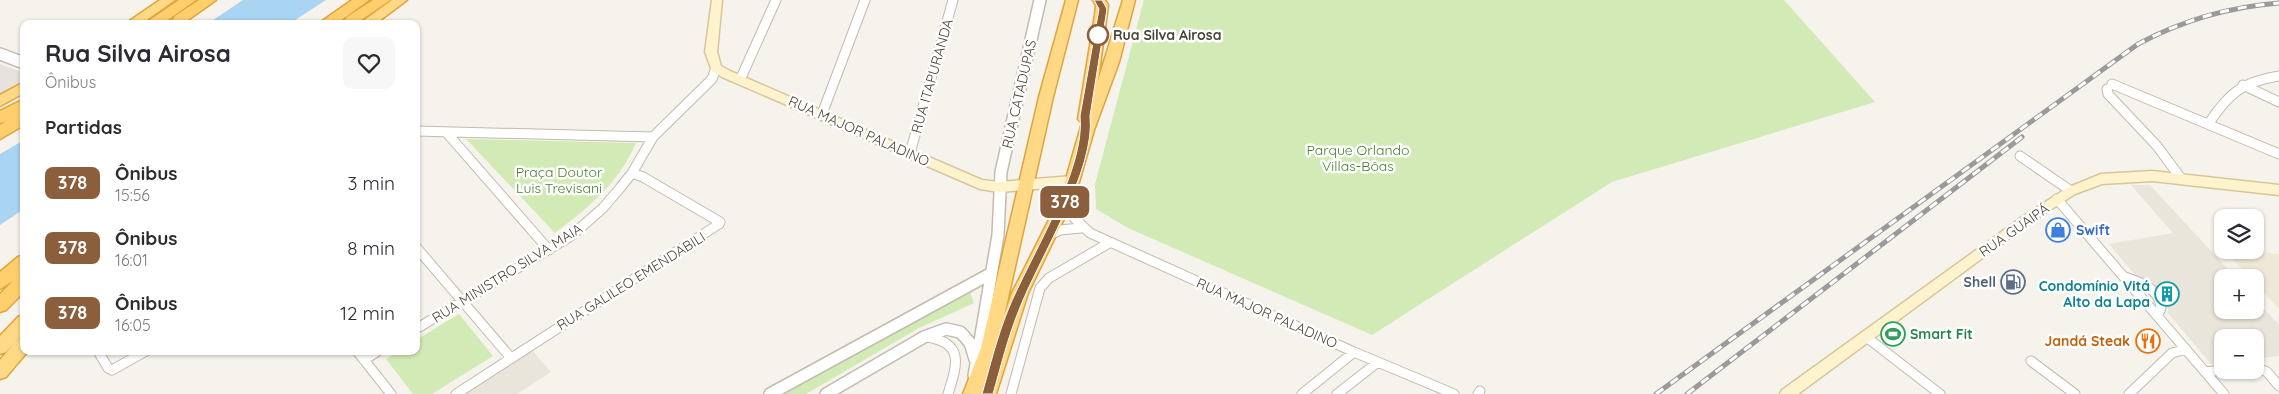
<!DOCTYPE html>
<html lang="pt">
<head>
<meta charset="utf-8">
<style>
  :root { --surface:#fff; --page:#f7f7f7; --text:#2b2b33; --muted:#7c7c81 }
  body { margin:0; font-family:Quicksand,sans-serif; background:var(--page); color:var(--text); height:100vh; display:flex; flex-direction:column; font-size:19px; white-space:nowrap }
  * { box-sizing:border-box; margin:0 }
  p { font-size:16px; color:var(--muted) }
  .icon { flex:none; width:28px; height:28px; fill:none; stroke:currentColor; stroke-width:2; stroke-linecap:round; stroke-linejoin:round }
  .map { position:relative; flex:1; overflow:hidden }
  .sheet { position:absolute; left:20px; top:20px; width:400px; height:335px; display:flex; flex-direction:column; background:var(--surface); border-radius:10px; box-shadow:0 1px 4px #0004 }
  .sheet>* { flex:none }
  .badge { padding:0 10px; border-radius:8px; font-size:18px; line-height:32px }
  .buttons { position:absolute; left:2214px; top:209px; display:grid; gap:10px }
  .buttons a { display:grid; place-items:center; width:50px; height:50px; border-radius:10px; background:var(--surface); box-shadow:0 1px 4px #0004; font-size:25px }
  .map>.badge { position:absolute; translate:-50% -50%; box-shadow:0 0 0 2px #fff }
  h2 { padding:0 25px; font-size:19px; line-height:45px }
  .round { display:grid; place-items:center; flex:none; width:52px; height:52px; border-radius:10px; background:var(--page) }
  .head { display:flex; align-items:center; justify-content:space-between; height:85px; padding:0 25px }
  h1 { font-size:24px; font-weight:700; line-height:38px }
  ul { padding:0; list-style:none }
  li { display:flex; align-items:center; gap:15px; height:65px; padding:0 25px }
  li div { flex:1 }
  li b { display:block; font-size:19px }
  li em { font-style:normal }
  li .badge { min-width:55px; font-weight:700; text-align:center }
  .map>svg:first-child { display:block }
  .residential { fill:#eae5da }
  .industrial { fill:#e6e2dd }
  .education { fill:#efe8d6 }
  .green { fill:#d2eab5 }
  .water { fill:#a9d4f2 }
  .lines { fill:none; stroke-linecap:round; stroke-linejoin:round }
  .minor-casing { stroke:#c2bbae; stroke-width:11 }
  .tertiary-casing { stroke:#c2bbae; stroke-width:14 }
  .secondary-casing { stroke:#d6c79b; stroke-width:3 }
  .trunk-casing { stroke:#e0a43c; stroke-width:3 }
  .motorway-casing { stroke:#e0a43c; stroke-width:3 }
  .minor { stroke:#fff; stroke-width:9 }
  .tertiary { stroke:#fff; stroke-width:11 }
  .secondary { fill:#fff3cd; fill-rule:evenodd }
  .trunk { fill:#ffd985; fill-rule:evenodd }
  .motorway { fill:#ffcf6e; fill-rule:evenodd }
  .rail-casing { stroke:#9a9a9a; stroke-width:5 }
  .rail { stroke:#fff; stroke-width:3; stroke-dasharray:9; stroke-linecap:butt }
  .line { fill:#8b5e3c; stroke:#fff }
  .stop-dot { fill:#fff; stroke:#8b5e3c; stroke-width:2.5 }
  .labels { text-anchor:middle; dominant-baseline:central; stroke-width:5; stroke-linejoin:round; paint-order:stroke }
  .stop-label { font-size:14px; font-weight:bold; fill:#4b4439; stroke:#fff; text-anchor:start }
  .street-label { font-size:14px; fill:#4b4439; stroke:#fff }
  .park-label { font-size:14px; fill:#4a7f2a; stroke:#fff }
  .shop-label { font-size:14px; font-weight:bold; fill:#366cbe; stroke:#fff; text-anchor:start }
  .service-label { font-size:14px; font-weight:bold; fill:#4e5e75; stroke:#fff; text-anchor:end }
  .culture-label { font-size:14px; font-weight:bold; fill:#0d838f; stroke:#fff; text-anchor:end }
  .leisure-label { font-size:14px; font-weight:bold; fill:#27864d; stroke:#fff; text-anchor:start }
  .food-label { font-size:14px; font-weight:bold; fill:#c56008; stroke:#fff; text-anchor:end }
</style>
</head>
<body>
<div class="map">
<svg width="2279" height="394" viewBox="0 0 2279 394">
  <rect width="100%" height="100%" fill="#f6f3ec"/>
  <!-- residential -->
  <path class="residential" d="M2131,185H2150L2235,277L2222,278V310H2255V299L2279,325V356L2255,359V338H2222V362L2211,364L2168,313V306L2159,291L2136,276L2109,244L2173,233Z
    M531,349L551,372L517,394H461Z"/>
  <!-- industrial -->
  <path class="industrial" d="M0,64L24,73L21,83L0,95Z"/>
  <!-- education -->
  <path class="education" d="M2224,250L2279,254V309L2255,283V278L2250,277Z"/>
  <!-- green -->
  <path class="green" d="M1144,0H1784L1875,102L1612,182L1372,335L1128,228L1096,209L1095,184Z
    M466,139L636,143C619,183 588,208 555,233Z
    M970,292L974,303L919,328L806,394H778Z
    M459,314L493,356L432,394H413L386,359L399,351H416V340Z"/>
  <!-- water -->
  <path class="water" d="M243,0H326L289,24H207Z
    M24,140V209L0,225V154Z"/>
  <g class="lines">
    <!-- minor casing -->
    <g class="minor-casing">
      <path id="minor" d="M740,80L776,0
        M2112,84L2279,154
        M2243,85L2279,102
        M2107,89L2108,94L2157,146L2180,177
        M822,114L865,0
        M2209,123C2229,93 2242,82 2279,76
        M416,131L653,137
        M446,132L549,250
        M910,153L953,0
        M2020,156L2071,191
        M1068,197L1074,218L1090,233L1354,352L1454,394
        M2057,199L2224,394
        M1048,236L1060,230L1081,228
        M416,247L511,358
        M2125,277C2140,282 2160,289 2161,308L2158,315
        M416,329L571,236L603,208L620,188L632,173L653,137L712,79L716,68
        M1865,336L1940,394
        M927,337C965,343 957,365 948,394
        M98,351L108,368L112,370L146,351
        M357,351L391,394
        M364,360L378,351
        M2031,361L2075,394
        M2255,367L2267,372L2279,386
        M2205,372L2224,370
        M456,394L719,224L720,222L643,177L632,173
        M1011,394L1040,288L1049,278L1109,243
        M1302,394L1354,352
        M1337,394L1378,362
        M1478,394L1480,391
        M2129,394L2172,353L2186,349"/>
    </g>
    <!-- tertiary casing -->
    <g class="tertiary-casing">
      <path id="tertiary" d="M0,54L24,63
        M974,376L998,235L1001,172L1040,0
        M770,394L990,274
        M826,394L924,337L946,329L960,332L964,336L970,343L975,359"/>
    </g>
    <!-- secondary casing -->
    <g class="secondary-casing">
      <path id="secondary" d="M712,0H722L717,52L721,66L730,71L982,180L999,182L1073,176L1079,181L1073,186L999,192L980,189L722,77L712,71L705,52Z
        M2152,171L2279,185V195L2152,181L2102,184L2075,194L2030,223L1798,394H1780L1782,390L2022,217L2067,188L2101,174Z"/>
    </g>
    <!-- trunk casing -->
    <g class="trunk-casing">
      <path id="trunk" d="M160,0H175L141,24H125Z
        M392,0H407L375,24H359Z
        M1066,0H1078L1053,97L1004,316L1012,293L1061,196L1082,123L1078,119L1095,15L1096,5L1093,0H1105L1108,5L1098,81L1123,0H1135L1119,62L1094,130L1075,196L1028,293L996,394H963L981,348L1039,97Z
        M24,82V93L0,106V95Z
        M24,315V333L6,352L0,354V336L18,317Z
        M24,337V351H28L6,377L0,379V360L18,339Z"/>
    </g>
    <!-- motorway casing -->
    <g class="motorway-casing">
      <path id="motorway" d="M179,0H196L162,24H144Z
        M199,0H216L185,22H175L173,19L175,16Z
        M352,0H369L336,24H318Z
        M373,0H390L357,23H347L345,20L347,17Z
        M24,99V111L22,112H24V125L0,139V125L5,122L0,123V111Z
        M24,255V272L19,276L24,274V292L6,310L0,312V294L13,281L0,289V272L18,257Z"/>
    </g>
    <!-- minor -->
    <use href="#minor" class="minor"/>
    <!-- tertiary -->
    <use href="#tertiary" class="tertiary"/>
    <!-- secondary -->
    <use href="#secondary" class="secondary"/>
    <!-- trunk -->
    <use href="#trunk" class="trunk"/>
    <!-- motorway -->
    <use href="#motorway" class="motorway"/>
    <!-- rail casing -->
    <g class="rail-casing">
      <path id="rail" d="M1656,394L2138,44C2183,20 2228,7 2279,3
        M1687,394L2022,137"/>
    </g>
    <!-- rail -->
    <use href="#rail" class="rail"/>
  </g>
  <!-- line -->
  <path class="line" d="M1094,0H1102L1107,9L1090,116C1096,170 1039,258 1019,310C1008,337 1001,366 993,394H982C990,366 997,337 1008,310C1029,258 1086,170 1080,116L1099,9Z"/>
  <!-- icons -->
  <defs>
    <g id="shop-ring" transform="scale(1.25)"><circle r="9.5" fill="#fff" stroke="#3f7fe0" stroke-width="1.5"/><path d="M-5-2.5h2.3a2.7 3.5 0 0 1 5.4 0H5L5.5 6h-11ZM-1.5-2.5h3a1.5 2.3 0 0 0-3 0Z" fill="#3f7fe0"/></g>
    <g id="fuel-ring" transform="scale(1.25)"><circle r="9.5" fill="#fff" stroke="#5c6f8a" stroke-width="1.5"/><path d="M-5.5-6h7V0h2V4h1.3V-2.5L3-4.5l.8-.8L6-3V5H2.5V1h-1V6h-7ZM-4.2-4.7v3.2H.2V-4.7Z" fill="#5c6f8a"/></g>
    <g id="building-ring" transform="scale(1.25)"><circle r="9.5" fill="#fff" stroke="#0f9aa8" stroke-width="1.5"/><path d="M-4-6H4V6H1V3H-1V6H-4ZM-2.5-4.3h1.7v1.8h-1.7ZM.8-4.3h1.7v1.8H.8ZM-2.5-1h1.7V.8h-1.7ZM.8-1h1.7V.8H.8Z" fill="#0f9aa8"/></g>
    <g id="stadium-ring" transform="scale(1.25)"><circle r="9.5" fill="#fff" stroke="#2e9e5b" stroke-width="1.5"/><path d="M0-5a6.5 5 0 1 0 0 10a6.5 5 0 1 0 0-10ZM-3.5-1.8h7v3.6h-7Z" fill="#2e9e5b"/></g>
    <g id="restaurant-ring" transform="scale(1.25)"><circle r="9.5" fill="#fff" stroke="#e8710a" stroke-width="1.5"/><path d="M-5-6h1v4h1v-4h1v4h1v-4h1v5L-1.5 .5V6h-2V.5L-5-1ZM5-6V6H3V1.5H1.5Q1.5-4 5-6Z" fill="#e8710a"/></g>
  </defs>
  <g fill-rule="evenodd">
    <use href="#shop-ring" x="2058" y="230"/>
    <use href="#fuel-ring" x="2013" y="282"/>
    <use href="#building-ring" x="2167" y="294"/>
    <use href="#stadium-ring" x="1893" y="334"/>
    <use href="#restaurant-ring" x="2148" y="341"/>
  </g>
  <!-- markers -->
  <circle class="stop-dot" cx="1098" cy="35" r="10"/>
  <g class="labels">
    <!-- stop labels -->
    <g class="stop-label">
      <text x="1113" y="35">Rua Silva Airosa</text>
    </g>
    <!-- street labels -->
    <g class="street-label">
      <text transform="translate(932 76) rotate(-74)">RUA ITAPURANDA</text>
      <text transform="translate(1019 94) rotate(-77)">RUA CATADUPAS</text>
      <text transform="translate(859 131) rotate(24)">RUA MAJOR PALADINO</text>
      <text transform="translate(2014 230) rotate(-35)">RUA GUAIPÁ</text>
      <text transform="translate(507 273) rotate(-32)">RUA MINISTRO SILVA MAIA</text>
      <text transform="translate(631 281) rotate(-32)">RUA GALILEO EMENDABILI</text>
      <text transform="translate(1267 313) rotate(24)">RUA MAJOR PALADINO</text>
    </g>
    <!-- park labels -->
    <g class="park-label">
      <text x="1358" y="150">Parque Orlando<tspan x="1358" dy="16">Villas-Bôas</tspan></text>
      <text x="559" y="172">Praça Doutor<tspan x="559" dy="16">Luis Trevisani</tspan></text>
    </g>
    <!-- shop labels -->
    <g class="shop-label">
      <text x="2076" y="230">Swift</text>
    </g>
    <!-- service labels -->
    <g class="service-label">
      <text x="1996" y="282">Shell</text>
    </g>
    <!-- culture labels -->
    <g class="culture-label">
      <text x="2150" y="286">Condomínio Vitá<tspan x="2150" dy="16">Alto da Lapa</tspan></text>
    </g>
    <!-- leisure labels -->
    <g class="leisure-label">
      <text x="1910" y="334">Smart Fit</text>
    </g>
    <!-- food labels -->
    <g class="food-label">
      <text x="2130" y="341">Jandá Steak</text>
    </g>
  </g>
</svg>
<div class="buttons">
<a><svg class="icon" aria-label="layers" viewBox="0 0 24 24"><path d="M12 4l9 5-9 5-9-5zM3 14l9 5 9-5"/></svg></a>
<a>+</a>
<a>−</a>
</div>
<b class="badge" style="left:1065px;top:202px;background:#8b5e3c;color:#fff">378</b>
<section class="sheet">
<div class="head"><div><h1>Rua Silva Airosa</h1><p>Ônibus</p></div><a class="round"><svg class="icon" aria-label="heart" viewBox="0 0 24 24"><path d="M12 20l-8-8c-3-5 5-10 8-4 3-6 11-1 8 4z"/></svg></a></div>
<h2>Partidas</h2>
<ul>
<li><span class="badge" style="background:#8b5e3c;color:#fff">378</span><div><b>Ônibus</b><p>15:56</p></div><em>3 min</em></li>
<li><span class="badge" style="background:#8b5e3c;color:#fff">378</span><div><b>Ônibus</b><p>16:01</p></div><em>8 min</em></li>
<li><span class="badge" style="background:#8b5e3c;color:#fff">378</span><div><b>Ônibus</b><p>16:05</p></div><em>12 min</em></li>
</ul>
</section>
</div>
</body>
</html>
